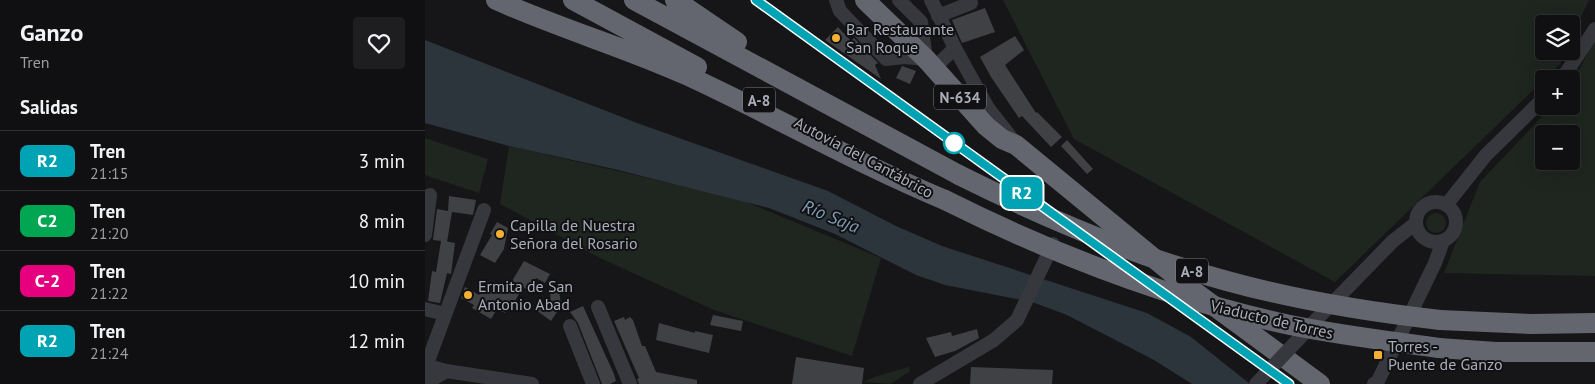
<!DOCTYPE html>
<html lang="es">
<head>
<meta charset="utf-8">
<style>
  :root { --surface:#101012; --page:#1e1e20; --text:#f1f3f6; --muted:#9c9d9f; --line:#303032 }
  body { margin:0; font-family:"PT Sans",sans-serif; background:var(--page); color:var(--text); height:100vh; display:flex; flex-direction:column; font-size:19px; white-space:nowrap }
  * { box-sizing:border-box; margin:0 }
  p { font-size:16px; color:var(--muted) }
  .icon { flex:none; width:28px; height:28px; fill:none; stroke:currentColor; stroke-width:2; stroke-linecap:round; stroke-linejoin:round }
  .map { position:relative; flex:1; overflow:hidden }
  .panel { display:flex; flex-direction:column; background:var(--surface); width:425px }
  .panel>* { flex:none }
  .badge { padding:0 10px; border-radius:8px; font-size:18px; line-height:32px }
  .buttons { position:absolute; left:1110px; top:15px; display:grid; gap:10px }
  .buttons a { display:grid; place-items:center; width:45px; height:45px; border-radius:5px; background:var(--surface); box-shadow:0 5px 20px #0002,0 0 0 1px var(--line); font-size:25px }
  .map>.badge { position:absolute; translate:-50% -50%; box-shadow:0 0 0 2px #fff }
  h2 { padding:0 20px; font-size:19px; line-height:45px }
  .round { display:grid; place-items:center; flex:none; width:52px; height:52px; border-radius:5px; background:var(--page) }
  .summary { display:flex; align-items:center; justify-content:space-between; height:85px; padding:0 20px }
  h1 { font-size:24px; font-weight:600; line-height:38px }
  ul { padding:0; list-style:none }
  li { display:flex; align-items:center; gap:15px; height:60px; padding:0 20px; border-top:1px solid var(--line) }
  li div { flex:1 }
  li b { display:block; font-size:19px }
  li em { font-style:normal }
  li .badge { min-width:55px; font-weight:700; text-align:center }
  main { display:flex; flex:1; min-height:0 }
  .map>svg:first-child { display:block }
  .green { fill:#1e261f; fill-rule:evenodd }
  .water { fill:#2c353c }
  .building { fill:#404145 }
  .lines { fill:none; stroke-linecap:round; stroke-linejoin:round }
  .minor { stroke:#37383d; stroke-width:14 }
  .highway { stroke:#63666e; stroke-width:20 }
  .rail { stroke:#4a4c52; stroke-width:3; stroke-dasharray:6 5; stroke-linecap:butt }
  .minor-bridge { stroke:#37383d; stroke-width:14 }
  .highway-bridge { stroke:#63666e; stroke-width:20 }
  .line-casing { stroke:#fff; stroke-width:11 }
  .line { stroke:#00a3b4; stroke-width:8 }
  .poi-dot { fill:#f2b134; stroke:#111113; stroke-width:2 }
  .stop-dot { fill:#fff; stroke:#00a3b4; stroke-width:2.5 }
  .labels { text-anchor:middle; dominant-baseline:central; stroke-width:4; stroke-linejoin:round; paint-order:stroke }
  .shield { fill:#111113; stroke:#7b7e86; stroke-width:1 }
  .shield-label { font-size:15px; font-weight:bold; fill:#a8adb8 }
  .poi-label { font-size:16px; fill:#a8adb8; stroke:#111113; text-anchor:start }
  .street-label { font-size:16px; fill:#a8adb8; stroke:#111113 }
  .water-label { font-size:18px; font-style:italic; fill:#7f9bb3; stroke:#111113 }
</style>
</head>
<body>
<main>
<section class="panel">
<div class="summary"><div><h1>Ganzo</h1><p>Tren</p></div><a class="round"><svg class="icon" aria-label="heart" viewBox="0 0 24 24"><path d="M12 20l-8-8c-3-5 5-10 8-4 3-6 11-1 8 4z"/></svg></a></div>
<h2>Salidas</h2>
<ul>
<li><span class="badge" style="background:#00a3b4;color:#fff">R2</span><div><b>Tren</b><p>21:15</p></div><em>3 min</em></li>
<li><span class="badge" style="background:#00a651;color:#fff">C2</span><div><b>Tren</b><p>21:20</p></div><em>8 min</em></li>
<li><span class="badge" style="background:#e6007e;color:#fff">C-2</span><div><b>Tren</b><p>21:22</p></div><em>10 min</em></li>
<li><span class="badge" style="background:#00a3b4;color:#fff">R2</span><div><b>Tren</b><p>21:24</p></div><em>12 min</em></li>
</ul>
</section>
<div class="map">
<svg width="1170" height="384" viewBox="0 0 1170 384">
  <rect width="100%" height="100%" fill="#161618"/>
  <!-- green -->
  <path class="green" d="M578,0H1164L1146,39V24H1119V51H1141L1135,64L910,282L649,139Z
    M1170,39V276L1019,273L1055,182L1127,106H1146V85ZM1119,134H1146V161H1119Z
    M0,138L63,159L54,193L0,175Z
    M84,146L314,199L456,258L427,356L289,310L175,258L75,204Z
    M1001 223a10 10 0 1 1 20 0a10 10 0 1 1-20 0Z
    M484,367L485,371L466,384L438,382L452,376Z"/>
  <!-- water -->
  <path class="water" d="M0,40L212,123L403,191L471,226L517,246L722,313L766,337L825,384H767L729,360L642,315L607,302L520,285L491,275L410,234L344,208L189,169L84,146L0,123Z"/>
  <!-- building -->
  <path class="building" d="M560,8L570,32L537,43L527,20Z
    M413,27L426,41L429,38L453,63L450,65L456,79L400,40Z
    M590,36L599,50L580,65L611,113L612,112L637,137L626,147L597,116L594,118L566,77L555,57Z
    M477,66L491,71L485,84L471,78Z
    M642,140L668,169L662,174L636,146Z
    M24,196L51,200L48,215L27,212L22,242L20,241L30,243L26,274L22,273L15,303L3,301L7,271L11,272L16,241L8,240L12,209L23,211Z
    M72,222L83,228L79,249L70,263L55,255L67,235L65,234Z
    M99,261L125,274L120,283L111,278L104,291L98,287L90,301L87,300L80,313L72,309L66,319L47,308L49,305L36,298L40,287L54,295L62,281L81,291Z
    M125,288L134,289L136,306L126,321L111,310L116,302L126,308Z
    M158,306L189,374L191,381L185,384H177L153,323L145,312Z
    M288,315L318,321L316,331L285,325Z
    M199,317L200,320L205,317L208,320L217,346H220L231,372L272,380V384H214L212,379L214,378L189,321Z
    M234,323L270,333V331L288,335L284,353L231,340Z
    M552,329L554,338L530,351L510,357L501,338L526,332L527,336Z
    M371,357L439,368L437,384H367Z
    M546,367L628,370L627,384H545Z"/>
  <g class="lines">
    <!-- minor -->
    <path class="minor" d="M411,0L415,11L461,59L479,57L501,59L496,22L474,0
      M506,0L530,48L563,108L588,140
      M513,16L546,3L545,0
      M509,68L530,48
      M1137,79L1170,29
      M991 222a20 20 0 1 1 40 0a20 20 0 1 1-40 0Z
      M1022,204L1061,155L1119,98
      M0,235L5,195
      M173,307L205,384
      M0,309L20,314
      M889,322L968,241L991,223
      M145,326L168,384
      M0,365L21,371L107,384
      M0,369L59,210
      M0,384L21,371
      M495,384L569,340L592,320L628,244
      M949,384L952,383L1010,263L1018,241"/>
    <!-- highway -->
    <path class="highway" d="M71,0C133,28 199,47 261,75C348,115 431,163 520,200
      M148,0L272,67
      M209,0L534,175
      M250,0L312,42
      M440,0L501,59L561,126L577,139L591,145L770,292L895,384
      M1015,320L1106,324L1170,323
      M1014,348L1071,352H1170"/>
    <!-- rail -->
    <path class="rail" d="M331,0L864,384"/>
    <!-- minor-bridge -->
    <path class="minor-bridge" d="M831,384L887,325"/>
    <!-- highway-bridge -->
    <path class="highway-bridge" d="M534,175C620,218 709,256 802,281C871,300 943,312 1015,320
      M520,200C630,255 744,299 865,325C914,335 964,341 1014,348"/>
  </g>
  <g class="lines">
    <!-- line casing -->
    <g class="line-casing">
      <path id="line" d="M331,0L864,384"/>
    </g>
    <!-- line -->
    <use href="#line" class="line"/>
  </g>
  <!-- markers -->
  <g class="poi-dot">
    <circle cx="411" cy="38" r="5"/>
    <circle cx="75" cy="234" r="5"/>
    <circle cx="43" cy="295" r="5"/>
    <rect x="948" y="350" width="10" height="10" rx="2.5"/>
  </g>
  <circle class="stop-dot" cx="529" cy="143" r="10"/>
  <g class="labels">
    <!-- shield labels -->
    <g class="shield">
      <rect x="509" y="84.5" width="52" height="25" rx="4"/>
      <rect x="318" y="87.5" width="32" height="25" rx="4"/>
      <rect x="751" y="258.5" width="32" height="25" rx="4"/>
    </g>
    <g class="shield-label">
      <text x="535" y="97">N-634</text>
      <text x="334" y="100">A-8</text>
      <text x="767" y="271">A-8</text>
    </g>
    <!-- poi labels -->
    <g class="poi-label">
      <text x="421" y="29">Bar Restaurante<tspan x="421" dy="18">San Roque</tspan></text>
      <text x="85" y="225">Capilla de Nuestra<tspan x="85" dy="18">Señora del Rosario</tspan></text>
      <text x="53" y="286">Ermita de San<tspan x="53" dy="18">Antonio Abad</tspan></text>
      <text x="963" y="346">Torres -<tspan x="963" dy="18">Puente de Ganzo</tspan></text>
    </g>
    <!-- street labels -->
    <g class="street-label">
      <text transform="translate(439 157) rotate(28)">Autovía del Cantábrico</text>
      <text transform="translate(847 319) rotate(13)">Viaducto de Torres</text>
    </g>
    <!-- water labels -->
    <g class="water-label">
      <text transform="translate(406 216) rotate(22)">Río Saja</text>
    </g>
  </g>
</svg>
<div class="buttons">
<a><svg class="icon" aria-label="layers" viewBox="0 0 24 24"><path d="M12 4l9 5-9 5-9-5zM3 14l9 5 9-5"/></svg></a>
<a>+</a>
<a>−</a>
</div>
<b class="badge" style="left:597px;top:193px;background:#00a3b4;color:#fff">R2</b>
</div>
</main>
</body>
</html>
